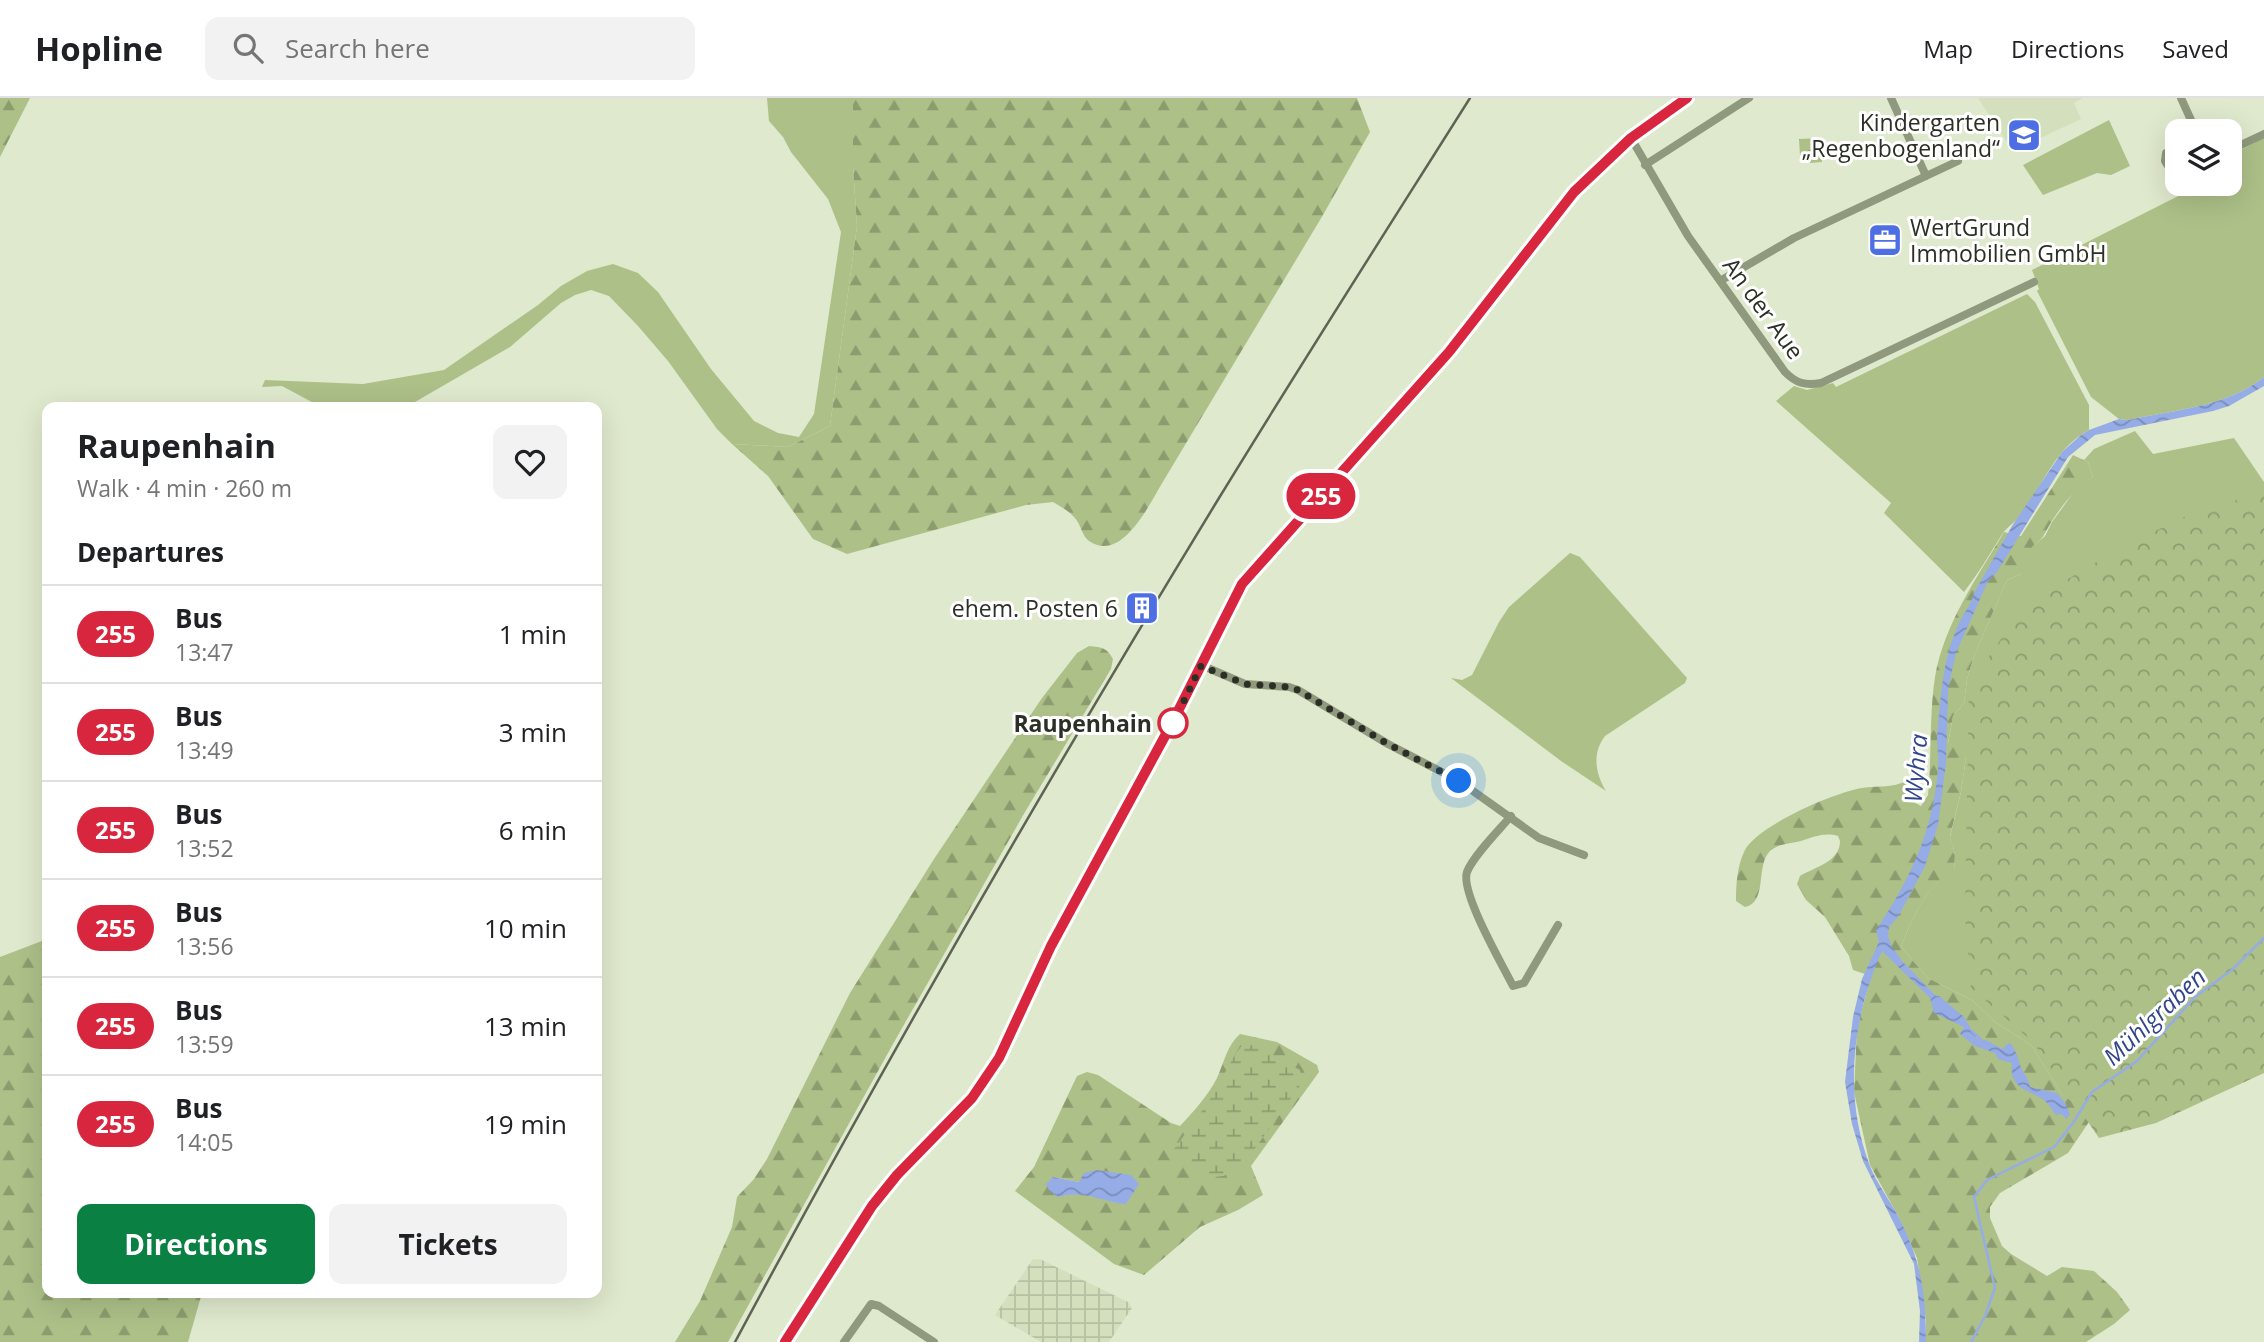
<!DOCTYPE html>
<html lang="en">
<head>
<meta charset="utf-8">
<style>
  :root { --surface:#fff; --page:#f2f2f2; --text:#202124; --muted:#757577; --line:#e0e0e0; --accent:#0b8043 }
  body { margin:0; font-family:"Open Sans",sans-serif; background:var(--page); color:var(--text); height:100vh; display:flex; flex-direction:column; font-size:26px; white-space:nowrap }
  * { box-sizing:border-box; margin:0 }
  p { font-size:23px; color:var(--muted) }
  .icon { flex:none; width:38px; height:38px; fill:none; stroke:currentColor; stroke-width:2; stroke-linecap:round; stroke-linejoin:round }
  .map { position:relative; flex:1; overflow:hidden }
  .side { position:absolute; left:42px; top:304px; width:560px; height:896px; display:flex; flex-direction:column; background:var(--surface); border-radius:14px; box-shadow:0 7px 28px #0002 }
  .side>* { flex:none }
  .badge { padding:0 14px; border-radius:23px; font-size:24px; line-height:46px }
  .fabs { position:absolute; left:2165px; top:21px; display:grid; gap:14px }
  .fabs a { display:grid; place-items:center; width:77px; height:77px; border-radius:14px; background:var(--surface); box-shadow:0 7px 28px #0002; font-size:35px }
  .you { position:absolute; width:35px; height:35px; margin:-18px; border:5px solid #fff; border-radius:50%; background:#1a73e8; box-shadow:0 0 0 10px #1a73e833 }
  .map>.badge { position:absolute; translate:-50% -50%; box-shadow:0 0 0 4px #fff }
  h2 { padding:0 35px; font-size:26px; line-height:63px }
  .round { display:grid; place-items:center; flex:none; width:74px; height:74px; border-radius:14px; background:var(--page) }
  .summary { display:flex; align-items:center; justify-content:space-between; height:119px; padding:0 35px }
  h1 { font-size:33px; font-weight:700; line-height:52px }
  .primary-button { display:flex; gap:14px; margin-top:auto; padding:14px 35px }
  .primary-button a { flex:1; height:80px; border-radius:14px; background:var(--accent); color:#fff; font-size:28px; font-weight:700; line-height:80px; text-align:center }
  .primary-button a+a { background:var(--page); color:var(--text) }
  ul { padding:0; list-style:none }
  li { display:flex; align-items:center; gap:21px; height:98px; padding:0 35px; border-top:2px solid var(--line) }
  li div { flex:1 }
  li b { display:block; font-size:26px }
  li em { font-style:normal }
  li .badge { min-width:77px; font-weight:700; text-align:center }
  header { display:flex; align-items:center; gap:42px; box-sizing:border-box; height:98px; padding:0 35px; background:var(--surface); border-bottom:2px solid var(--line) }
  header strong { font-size:33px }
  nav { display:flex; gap:38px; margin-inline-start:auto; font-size:24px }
  .search { width:490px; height:63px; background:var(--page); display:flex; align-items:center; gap:18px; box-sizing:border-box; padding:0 24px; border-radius:14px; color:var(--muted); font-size:26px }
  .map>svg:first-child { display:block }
  .built { fill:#d4e0bd }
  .industrial { fill:url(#industrial-grid) }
  .grass { fill:#adc088 }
  .forest { fill:url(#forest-firs); fill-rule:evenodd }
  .wetland { fill:url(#wetland-marsh) }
  .park { fill:url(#park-crowns) }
  .water { fill:url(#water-waves) }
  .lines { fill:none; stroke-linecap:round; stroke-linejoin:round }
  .stream { stroke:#95ace7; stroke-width:2.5 }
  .street { stroke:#8f997e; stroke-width:8 }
  .rail { stroke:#5e6354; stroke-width:2.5 }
  .line-casing { stroke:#fff; stroke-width:16 }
  .line { stroke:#d7263d; stroke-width:10 }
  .walk { stroke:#2c2f25; stroke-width:7; stroke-dasharray:0 12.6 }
  .stop-dot { fill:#fff; stroke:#d7263d; stroke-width:3.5 }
  .labels { text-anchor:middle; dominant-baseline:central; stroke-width:6; stroke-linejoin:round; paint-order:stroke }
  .poi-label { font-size:23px; fill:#2c2f25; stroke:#fff; text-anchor:end }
  .street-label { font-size:23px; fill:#2c2f25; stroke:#fff }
  .stop-label { font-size:23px; font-weight:bold; fill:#2c2f25; stroke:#fff; text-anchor:end }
  .water-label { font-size:24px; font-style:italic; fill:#30458c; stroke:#fff }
</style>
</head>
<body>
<header>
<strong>Hopline</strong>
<div class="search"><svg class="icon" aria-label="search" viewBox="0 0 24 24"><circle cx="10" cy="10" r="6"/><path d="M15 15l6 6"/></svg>Search here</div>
<nav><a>Map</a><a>Directions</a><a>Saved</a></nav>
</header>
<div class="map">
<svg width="2264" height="1244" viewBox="0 0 2264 1244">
  <defs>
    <pattern id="industrial-grid" width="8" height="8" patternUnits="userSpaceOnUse" patternTransform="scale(1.75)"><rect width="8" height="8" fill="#d4e0bd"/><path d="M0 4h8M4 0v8" fill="none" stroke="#b6c0a2"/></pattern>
    <pattern id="forest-firs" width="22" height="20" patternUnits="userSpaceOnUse" patternTransform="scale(1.75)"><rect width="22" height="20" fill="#adc088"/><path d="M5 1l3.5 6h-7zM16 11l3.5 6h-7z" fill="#8d9c6f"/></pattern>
    <pattern id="wetland-marsh" width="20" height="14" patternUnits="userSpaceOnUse" patternTransform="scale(1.75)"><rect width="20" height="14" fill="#adc088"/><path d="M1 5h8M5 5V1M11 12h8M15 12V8" fill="none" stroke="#8d9c6f"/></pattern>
    <pattern id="park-crowns" width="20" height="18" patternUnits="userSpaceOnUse" patternTransform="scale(1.75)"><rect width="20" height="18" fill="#adc088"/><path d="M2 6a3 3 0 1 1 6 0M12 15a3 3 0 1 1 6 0" fill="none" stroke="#8d9c6f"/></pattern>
    <pattern id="water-waves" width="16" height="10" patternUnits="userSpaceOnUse" patternTransform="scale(1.75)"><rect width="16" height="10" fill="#95ace7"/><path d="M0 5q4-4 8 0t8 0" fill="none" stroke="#7a8cbb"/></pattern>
  </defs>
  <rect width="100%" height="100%" fill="#dfe9cd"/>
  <!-- built -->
  <path class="built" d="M1978,0H2083L2074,5L2081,21L2013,53Z"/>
  <!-- industrial -->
  <path class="industrial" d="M1033,1161H1040L1128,1204L1132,1210L1109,1244H1041L995,1217Z"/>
  <!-- grass -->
  <path class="grass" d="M767,0H853V69L857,128L830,328L788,349L732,346L717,331L668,263L638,228L609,198L591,192L575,197L561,205L510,249L415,304L368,310H323L282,288L262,289L265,282L363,286L444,272L538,207L561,188L587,173L613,166L638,175L658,194L711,271L754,323L778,335L799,339L814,316L841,134L828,101L791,54L783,39L769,23Z
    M2109,22L2130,68L2111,77L2097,75L2043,97L2023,67Z
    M2264,40V279C2227,309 2173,312 2128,322L2119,321L2091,299L2037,193L2039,191L2032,172L2202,86H2230V57Z
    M2027,196L2035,204L2089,307V332C2055,350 2043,387 2022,416C2017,423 2008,428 2003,435C1990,455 1979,475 1964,494L1884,415L1891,405L1776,303L1794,288L1807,292L1833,285L1836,289Z
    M2135,333L2153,356L2234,340L2264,384V823L2081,1002L2070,1003L2061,995L2031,947L1995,924L1972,902L1928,880L1901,849C1911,823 1928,783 1954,773L1955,756L1950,739L1961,694L1966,659L1948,646L1953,618L1964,605L1967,581L1974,558L2007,482L2021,476L2032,449L2045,438L2052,424L2079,387L2093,379L2088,364L2084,362L2094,351Z
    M1570,455L1580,459L1687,580L1685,585L1605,638C1592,655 1595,675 1606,693L1561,663L1451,580L1462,582L1472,577L1499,524L1509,509Z"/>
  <!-- forest -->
  <path class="forest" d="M0,0H30L0,59Z
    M853,0H1357L1370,34L1323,117L1161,387C1148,409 1121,465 1089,443C1082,438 1081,427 1075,420C1070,414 1060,408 1053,404L1026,407L847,456L813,441L768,378L732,346L788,349L830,328L857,128L853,69Z
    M2073,357L2088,364L2093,379C2077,389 2062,407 2052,423C2043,437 2046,438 2032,449L2033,464L2021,476L2007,482L1974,558L1967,581L1964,605L1953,618L1948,645L1963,640L1966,659L1961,694L1950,738L1955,756L1954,774C1928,783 1911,823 1901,849L1928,880L1972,902L1995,924L2031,947L2061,995L2071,1003L2081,1002L2091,1021L2068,1055L2000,1095L1990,1109V1120L2002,1148L2011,1156L2047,1178L2062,1169L2094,1173L2117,1194L2130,1212L2114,1226L2086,1244H1926V1222L1917,1160L1898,1118L1870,1067L1854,994L1857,930L1871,878L1853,872L1849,858L1825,819L1806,802L1797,786L1800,778C1815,769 1840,764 1840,743L1838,738C1824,734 1814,739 1801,743C1790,746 1779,745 1770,753C1755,768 1768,804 1745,809L1736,803C1736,787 1737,769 1744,754C1754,729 1835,694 1862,690C1881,687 1889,691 1909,682L1906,700L1921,708L1928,697C1932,658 1929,618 1935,579C1944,526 1977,480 2004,434L2021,438Z
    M1089,548C1102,549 1107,550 1113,561L1111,571L1025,714L893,946L728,1244H675L700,1203L732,1129L737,1099L754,1081L767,1061L850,895L934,761L1042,600L1077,555Z
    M47,841V1195H202L188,1244H0V859Z
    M1240,936L1277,944L1317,967L1319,974L1251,1068L1263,1097L1238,1112L1200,1129L1144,1177L1114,1166L1015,1093L1034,1069L1077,978L1087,974L1098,977L1171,1025L1180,1028C1194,1013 1207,999 1217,980C1224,965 1227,947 1240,936ZM1053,1079L1079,1084L1117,1105C1097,1099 1080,1092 1059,1099Z"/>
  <!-- wetland -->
  <path class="wetland" d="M1243,946L1256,948L1300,972L1302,985L1246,1063L1224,1078L1202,1080L1198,1068L1174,1064V1051L1207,1006L1236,955Z"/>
  <!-- park -->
  <path class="park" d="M1821,40L1822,64L1810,65L1809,57L1800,58L1799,41Z
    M2264,396V975L2156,1025L2099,1040L2033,944L1971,890L1965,818L1969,588L2024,507L2115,453L2202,410Z"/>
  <!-- water -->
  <path class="water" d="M2264,279V288L2229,308L2213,313L2095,337L2068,359L1997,474L1988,483L1956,555L1948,591L1946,665L1938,727L1925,768L1898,819L1889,829L1888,838L1892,849L1903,864L1936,898H1939L1964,919L1977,941L1986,942L2002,951L2009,945L2011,946C2016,954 2018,959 2020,967C2023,976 2029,980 2030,989L2057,995L2066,1006L2070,1017L2066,1021L2062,1016L2056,1017C2052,1012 2048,1004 2041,1000C2025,991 2009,989 2012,965L1998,961L1995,955L1975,948L1960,936L1964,929L1934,915L1930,900L1882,853C1852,920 1843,998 1870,1068C1877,1086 1890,1102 1899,1120C1921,1162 1926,1196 1926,1244H1919L1920,1213L1914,1166L1863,1063L1852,1026L1845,984L1853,919L1862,881L1879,844L1876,832C1911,780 1933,733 1938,670C1939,659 1937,648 1937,638C1939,615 1941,591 1945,569C1948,553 1953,538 1960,523C1965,513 1972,505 1974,495L2012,428L2062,354L2081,337L2089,332L2119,321L2128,322C2173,312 2227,309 2264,279Z
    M1097,1072L1131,1077L1139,1086L1126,1106C1102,1104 1083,1091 1059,1099L1050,1094L1046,1086L1053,1079L1079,1084L1084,1075Z"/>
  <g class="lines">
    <!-- stream -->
    <path class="stream" d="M1972,933L1982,943
      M1971,1244L1985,1218L1995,1190L1974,1099L1987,1082L2054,1049L2073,1025L2092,994L2137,963L2195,899L2233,871L2264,840"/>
    <!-- street -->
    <path class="street" d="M1891,0L1926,78
      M2181,0L2196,33
      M1631,40L1688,138L1785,274C1796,285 1805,288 1821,285L2034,184
      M2177,50L2166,55L2165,63L2174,77L2177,76
      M2230,52L2264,36
      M1645,67L1749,0
      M1720,183L1794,140L1958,63
      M1201,567L1245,586L1289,589L1298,592L1388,646L1459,683L1539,740L1584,757
      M1511,718C1500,731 1473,758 1467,774C1460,794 1502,866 1513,888L1524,885L1558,827
      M785,1244L872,1108L897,1077L972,1000L998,960L1051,847L1173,625L1242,486L1449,254L1574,94L1631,40L1687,0
      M844,1244L871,1206L879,1208L934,1244"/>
    <!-- rail -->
    <path class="rail" d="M735,1244C888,958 1050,677 1219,400C1301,266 1386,133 1470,0"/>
  </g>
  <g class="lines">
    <!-- line casing -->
    <g class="line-casing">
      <path id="line" d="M785,1244L872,1108L897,1077L972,1000L999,960L1051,848L1172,625L1242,486L1449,254L1574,94L1631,40L1687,0"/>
    </g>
    <!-- line -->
    <use href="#line" class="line"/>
    <!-- walk -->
    <path class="walk" d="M1173,625L1201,568L1245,586L1290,589L1298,592L1388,646L1459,683"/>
  </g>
  <!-- icons -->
  <defs>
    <g id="school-square" transform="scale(1.75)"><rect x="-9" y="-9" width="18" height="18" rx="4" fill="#4d6fe3" stroke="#fff"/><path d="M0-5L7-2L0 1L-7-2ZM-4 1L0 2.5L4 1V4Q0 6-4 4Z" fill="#fff"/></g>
    <g id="office-square" transform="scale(1.75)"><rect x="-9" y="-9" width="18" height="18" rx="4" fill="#4d6fe3" stroke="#fff"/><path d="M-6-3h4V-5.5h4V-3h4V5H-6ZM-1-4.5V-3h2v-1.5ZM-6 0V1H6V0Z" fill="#fff"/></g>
    <g id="building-square" transform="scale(1.75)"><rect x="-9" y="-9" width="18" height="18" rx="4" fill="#4d6fe3" stroke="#fff"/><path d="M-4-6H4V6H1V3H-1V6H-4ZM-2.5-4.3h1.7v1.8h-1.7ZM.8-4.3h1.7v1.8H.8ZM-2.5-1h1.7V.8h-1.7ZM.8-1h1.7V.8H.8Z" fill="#fff"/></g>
  </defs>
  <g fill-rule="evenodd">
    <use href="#school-square" x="2024" y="37"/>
    <use href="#office-square" x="1885" y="142"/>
    <use href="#building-square" x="1142" y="510"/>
  </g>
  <!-- markers -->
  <circle class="stop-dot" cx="1173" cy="625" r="14"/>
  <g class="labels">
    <!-- poi labels -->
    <g class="poi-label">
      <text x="2000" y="24">Kindergarten<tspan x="2000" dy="26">„Regenbogenland“</tspan></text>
      <text x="1910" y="129" text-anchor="start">WertGrund<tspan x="1910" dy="26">Immobilien GmbH</tspan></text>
      <text x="1118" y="510">ehem. Posten 6</text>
    </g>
    <!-- street labels -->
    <g class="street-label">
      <text transform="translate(1764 210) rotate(54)">An der Aue</text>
    </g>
    <!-- stop labels -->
    <g class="stop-label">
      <text x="1152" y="625">Raupenhain</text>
    </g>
    <!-- water labels -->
    <g class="water-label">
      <text transform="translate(1915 670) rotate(-85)">Wyhra</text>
      <text transform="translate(2154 918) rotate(-43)">Mühlgraben</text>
    </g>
  </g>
</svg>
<div class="fabs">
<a><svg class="icon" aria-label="layers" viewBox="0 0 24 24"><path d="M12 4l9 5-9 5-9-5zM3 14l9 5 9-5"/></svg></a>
</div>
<div class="you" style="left:1459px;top:683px"></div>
<b class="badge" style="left:1321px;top:398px;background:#d7263d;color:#fff">255</b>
<section class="side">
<div class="summary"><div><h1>Raupenhain</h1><p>Walk · 4 min · 260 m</p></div><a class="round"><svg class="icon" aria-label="heart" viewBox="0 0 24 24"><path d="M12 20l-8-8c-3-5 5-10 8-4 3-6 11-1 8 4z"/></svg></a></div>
<h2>Departures</h2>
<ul>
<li><span class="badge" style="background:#d7263d;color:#fff">255</span><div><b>Bus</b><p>13:47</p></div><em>1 min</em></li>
<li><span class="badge" style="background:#d7263d;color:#fff">255</span><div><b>Bus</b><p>13:49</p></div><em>3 min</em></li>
<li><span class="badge" style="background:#d7263d;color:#fff">255</span><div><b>Bus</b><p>13:52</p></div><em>6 min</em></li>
<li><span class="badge" style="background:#d7263d;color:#fff">255</span><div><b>Bus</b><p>13:56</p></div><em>10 min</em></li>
<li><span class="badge" style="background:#d7263d;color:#fff">255</span><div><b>Bus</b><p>13:59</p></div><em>13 min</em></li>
<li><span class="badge" style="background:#d7263d;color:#fff">255</span><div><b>Bus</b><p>14:05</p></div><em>19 min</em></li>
</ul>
<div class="primary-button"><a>Directions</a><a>Tickets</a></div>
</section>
</div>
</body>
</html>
